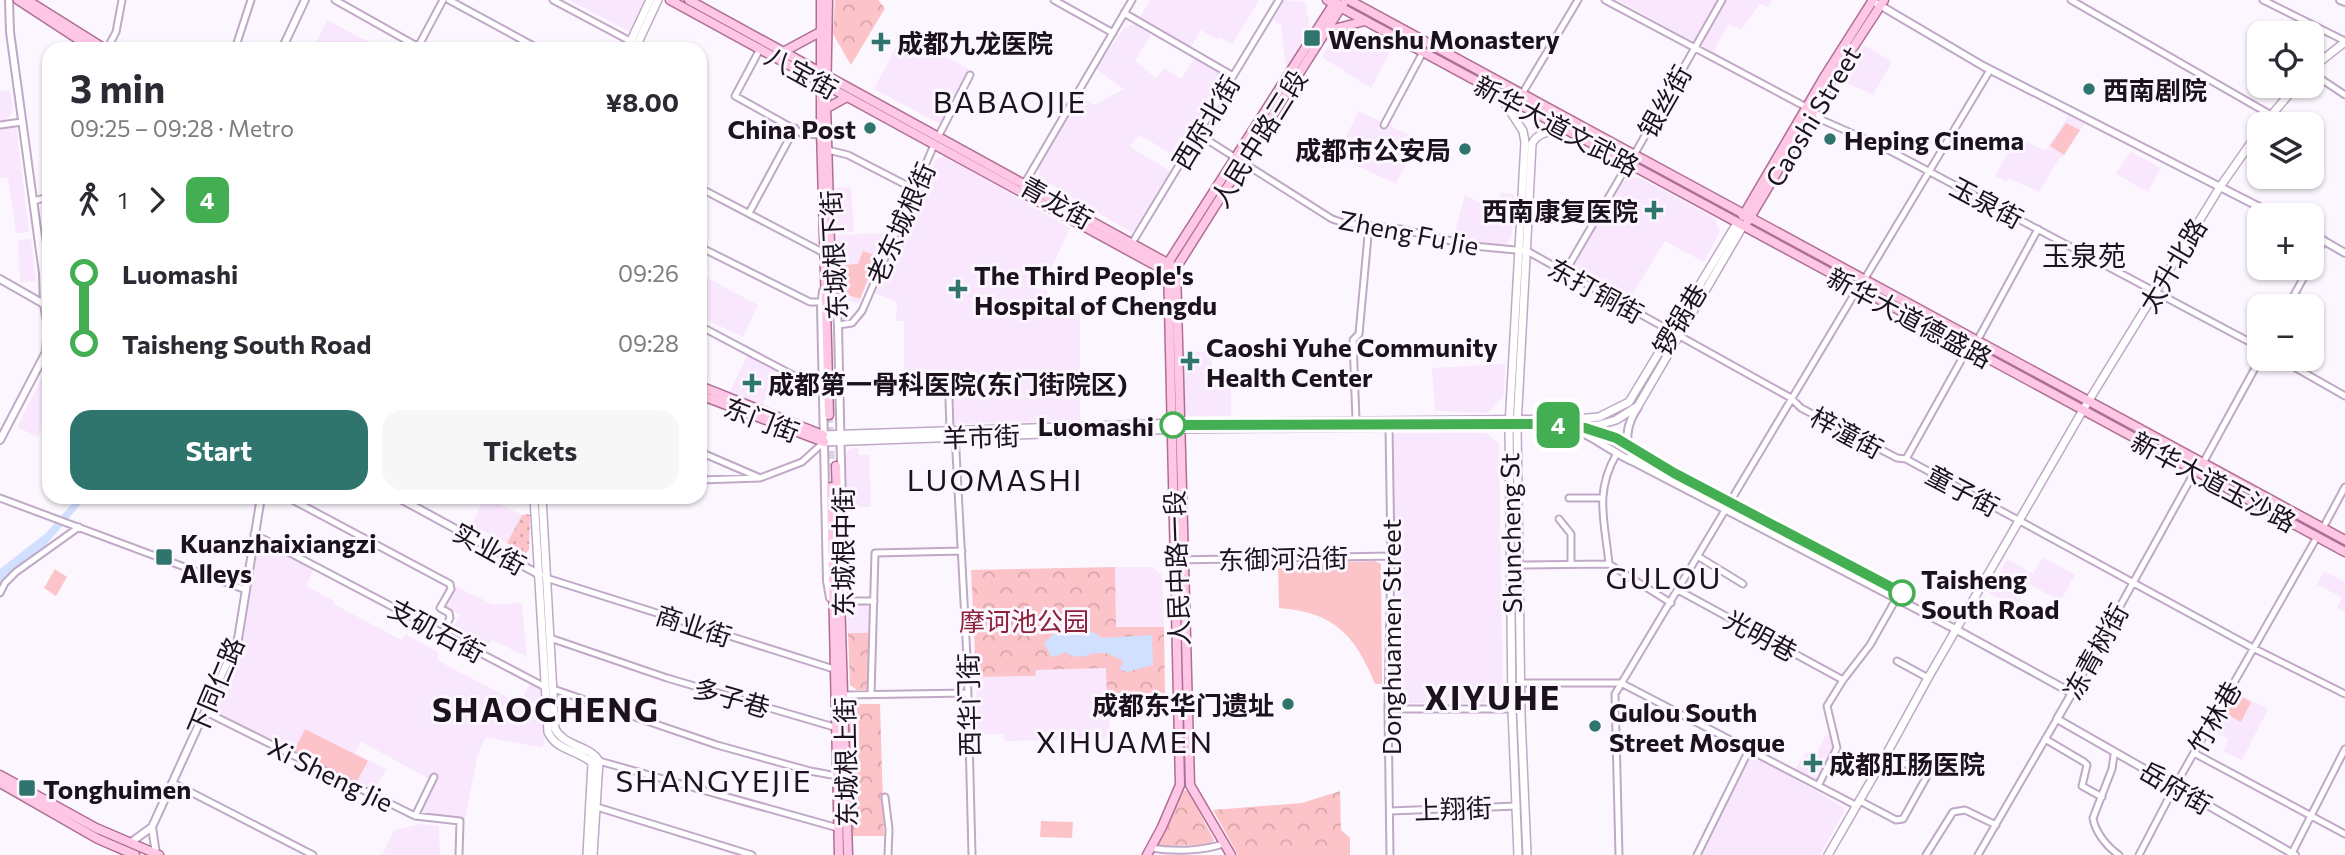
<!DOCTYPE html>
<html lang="en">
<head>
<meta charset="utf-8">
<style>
  :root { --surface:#fff; --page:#f7f7f7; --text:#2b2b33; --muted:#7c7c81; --accent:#2f756d }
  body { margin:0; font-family:Commissioner,"Noto Sans SC",sans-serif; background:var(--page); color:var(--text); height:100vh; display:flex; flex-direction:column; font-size:26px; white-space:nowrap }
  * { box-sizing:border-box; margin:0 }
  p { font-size:23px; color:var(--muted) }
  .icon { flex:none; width:38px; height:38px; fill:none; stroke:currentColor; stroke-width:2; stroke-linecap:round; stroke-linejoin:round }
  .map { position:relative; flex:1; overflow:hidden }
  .panel { position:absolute; left:42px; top:42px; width:665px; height:462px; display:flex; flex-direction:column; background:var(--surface); border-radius:21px; box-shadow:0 2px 5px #0004 }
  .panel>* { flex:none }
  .badge { padding:0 14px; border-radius:10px; font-size:24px; line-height:46px }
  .fabs { position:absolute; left:2247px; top:21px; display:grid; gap:14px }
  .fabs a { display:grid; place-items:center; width:77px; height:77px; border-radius:14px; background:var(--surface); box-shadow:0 2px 5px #0004; font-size:35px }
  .map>.badge { position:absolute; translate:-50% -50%; box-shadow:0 0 0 4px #fff }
  .legs { display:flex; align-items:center; gap:10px; height:77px; padding:0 28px; font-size:23px }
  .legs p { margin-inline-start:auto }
  .summary { display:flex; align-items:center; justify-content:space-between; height:119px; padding:0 28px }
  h1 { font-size:38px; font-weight:700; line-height:52px }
  .button { display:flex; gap:14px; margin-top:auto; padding:14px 28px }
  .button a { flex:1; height:80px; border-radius:21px; background:var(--accent); color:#fff; font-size:28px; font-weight:700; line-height:80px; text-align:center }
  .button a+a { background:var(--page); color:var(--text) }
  ul { padding:0 28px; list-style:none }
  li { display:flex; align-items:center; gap:24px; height:70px; font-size:26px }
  li i { display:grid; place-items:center; width:10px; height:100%; margin:0 9px; background:currentColor }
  li i::after { content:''; width:18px; height:18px; margin:-9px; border:5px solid; border-radius:50%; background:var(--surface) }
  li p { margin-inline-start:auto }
  li:first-child i { background:linear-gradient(#0000 50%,currentColor 0) }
  li:last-child i { background:linear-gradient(currentColor 50%,#0000 0) }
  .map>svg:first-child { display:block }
  .built { fill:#f9e7fe }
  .grass { fill:#fcc3c8 }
  .forest { fill:url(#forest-crowns) }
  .garden { fill:url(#garden-dots) }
  .water { fill:#d1e0fe }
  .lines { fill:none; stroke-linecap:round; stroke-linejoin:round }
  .primary-tunnel { stroke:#dad5dc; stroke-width:8; stroke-dasharray:8 4; stroke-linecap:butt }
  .minor-casing { stroke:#c0a8c7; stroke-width:9 }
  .tertiary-casing { stroke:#c0a8c7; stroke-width:10 }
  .secondary-casing { stroke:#c0a8c7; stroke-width:10 }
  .primary-casing { stroke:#af6f95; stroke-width:11 }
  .minor { stroke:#fff; stroke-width:5 }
  .tertiary { stroke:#fff; stroke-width:6 }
  .secondary { stroke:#fff; stroke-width:7 }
  .primary { stroke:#ffc7e6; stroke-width:8 }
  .line-1-casing { stroke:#fff; stroke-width:16 }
  .line-1 { stroke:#44af52; stroke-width:10 }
  .poi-dot { fill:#2f756d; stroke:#fcf7fe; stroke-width:2.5 }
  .stop-1-dot { fill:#fff; stroke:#44af52; stroke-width:3.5 }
  .labels { text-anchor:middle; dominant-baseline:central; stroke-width:6; stroke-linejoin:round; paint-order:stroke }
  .poi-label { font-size:26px; font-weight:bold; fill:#1b121d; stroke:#fcf7fe; text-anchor:start }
  .street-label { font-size:26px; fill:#1b121d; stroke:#fcf7fe }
  .stop-label { font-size:26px; font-weight:bold; fill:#1b121d; stroke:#fcf7fe; text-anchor:end }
  .park-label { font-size:26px; fill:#8c213a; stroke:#fcf7fe }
  .neighbourhood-label { font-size:28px; fill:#1b121d; stroke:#fcf7fe }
  .quarter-label { font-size:30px; letter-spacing:2px; fill:#1b121d; stroke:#fcf7fe }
  .district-label { font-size:33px; font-weight:bold; letter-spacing:2px; fill:#1b121d; stroke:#fcf7fe }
</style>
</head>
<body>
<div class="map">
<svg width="2345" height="855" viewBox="0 0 2345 855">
  <defs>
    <pattern id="forest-crowns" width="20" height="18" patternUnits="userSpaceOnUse" patternTransform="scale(1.75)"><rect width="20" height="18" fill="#fcc3c8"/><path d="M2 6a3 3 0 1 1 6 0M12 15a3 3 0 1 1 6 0" fill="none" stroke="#d7a6ab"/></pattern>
    <pattern id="garden-dots" width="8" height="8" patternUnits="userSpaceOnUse" patternTransform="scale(1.75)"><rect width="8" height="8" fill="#fcc3c8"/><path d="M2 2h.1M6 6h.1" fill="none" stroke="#d7a6ab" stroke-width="1.8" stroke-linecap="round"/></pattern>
  </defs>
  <rect width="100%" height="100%" fill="#fcf7fe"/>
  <!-- built -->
  <path class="built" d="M569,0H647L630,32Z
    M1150,0H1258L1259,1L1232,44L1219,37L1216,39L1201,30L1191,47L1140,18Z
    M1284,0L1305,2L1310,27L1286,71L1281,25L1273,20Z
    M1617,0H1772L1768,7L1760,4L1741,30L1729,24L1713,52Z
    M327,20L382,49H313Z
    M1133,24L1151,35L1135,61L1156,78L1164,68L1181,79L1195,58L1221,72L1222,85L1178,158L1140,135L1129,146L1170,171L1132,233L1040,178L1038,167L1080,98L1094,105L1124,89L1096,69L1124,28Z
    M1358,31L1392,48L1371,88L1322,57L1335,35Z
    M903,34L970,70L940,124L874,89Z
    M1864,45L1892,62L1873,95L1844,81Z
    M10,90L13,112L6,120L0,121V92Z
    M1359,111L1418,139L1396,184L1336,156Z
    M2069,115L2084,124L2062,158L2060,157L2039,192L2009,178L2006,182L1995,176L2017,137L2045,151Z
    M16,124L29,232L16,233L8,178H0V126Z
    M2130,151L2161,168L2148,192L2116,174Z
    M945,156L1070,228L1050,271L1035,270L1032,288L1047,290L1048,305H1073L1080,317V421L952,424L951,399H926L925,383L904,381V321H896L897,302L875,293L935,160Z
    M1638,177L1715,218L1720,231L1704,262L1665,241L1626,305L1568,271L1623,181Z
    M851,187L854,232L836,233L834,188Z
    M1501,193L1514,194L1512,237L1505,245L1453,239L1465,195L1494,210Z
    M891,233L858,304L839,297L838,235Z
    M31,239L36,281L20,283L18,240Z
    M700,274L758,305L743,337L700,317Z
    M1212,352V373L1231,374V416H1188L1184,407V352Z
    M748,354L776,370L761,409L728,395Z
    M49,364V415L38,437L17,427Z
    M1505,364L1504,396L1488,413L1435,411L1432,368Z
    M1395,433H1486L1499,443L1503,696L1495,703H1402L1397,699L1393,436Z
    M853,448H858L859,455H869L871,507H845L846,453Z
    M485,497L522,515L507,543L471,525Z
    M257,538L314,568L306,586L334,601V604L401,640L406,634L439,653L437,660L465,675L519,703L531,682L543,688L545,733L543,748L486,737L477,757L465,820L415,810L430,779L361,742L355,753L386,769L374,793L212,711L229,672L240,635Z
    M2043,557L2075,575L2060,601L2029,584L2014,612L1997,602L1999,599L1989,593L2007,559L2033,574Z
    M1115,567H1152L1162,575L1164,627H1116Z
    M2324,571L2345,582V612L2337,608L2342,597L2317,585Z
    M457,587L492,604L522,603L527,657L492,640L486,649L451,630L460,615L446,607Z
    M849,605H871V633H848L847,607Z
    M1107,668V695L1165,694V701L1109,702L1110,739L1004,741L1003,734H977L976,677L1035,676V670Z
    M2231,690L2268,709L2242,760L2223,751L2228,739L2211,730Z
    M1826,734L1834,739L1835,749L1816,783L1795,769L1806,752L1815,756Z
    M1756,756L1843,807L1844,812L1820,855H1701L1750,757Z
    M421,824L439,826L440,855H379L383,853L394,830Z"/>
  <!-- grass -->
  <path class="grass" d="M2066,123L2080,130L2064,155L2050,146Z
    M863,251L877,256L860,299L843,293V265L858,264Z
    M1375,561L1381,564L1382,684H1375C1355,635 1334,612 1279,608L1278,564Z
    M55,569L67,577L56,596L44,588Z
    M2232,692L2251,702L2241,722L2221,711Z
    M305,729L368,761L356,783L294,751Z
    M1041,821L1073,822L1072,838L1040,837Z"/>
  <!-- forest -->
  <path class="forest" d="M835,0H878L885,8L851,65L833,34Z
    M1115,567L1116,627H1164L1165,694L1107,695L1106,668L1036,670L1035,676L976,677L971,570Z
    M848,633H871L868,690H857L850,685Z
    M853,704H880L884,836H851L849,710Z
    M1182,789L1188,791L1214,840L1208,845L1160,846L1157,843Z
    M1340,791L1341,830L1350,838V855H1238L1213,810L1302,803Z"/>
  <!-- garden -->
  <path class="garden" d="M527,514L530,515L529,550L525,554L507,543L522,515Z"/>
  <!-- water -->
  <path class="water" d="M78,497H87L46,545L0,583V569L46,533Z
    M1077,621C1084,629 1093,631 1102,638L1152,635L1153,665L1127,672L1119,669L1123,663L1121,659C1115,658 1109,653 1104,653C1091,651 1077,663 1066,652L1054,657L1051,656L1044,643L1056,632L1057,625Z"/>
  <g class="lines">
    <!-- primary-tunnel -->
    <path class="primary-tunnel" d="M829,415L831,466"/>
    <!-- minor casing -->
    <g class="minor-casing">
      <path id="minor" d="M335,0L422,49
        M449,0L539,49
        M553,0L630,41
        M1054,0L1113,33
        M1605,0L1806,107
        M2071,0L2271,115
        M2263,0L2345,41
        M1124,13L1233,76
        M418,47L443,0
        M107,49L116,32L122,0
        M235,49L251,0
        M760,49L735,96L803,134L821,135
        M2312,73L2345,95
        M1522,94L1578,0
        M1815,111L1822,120L1883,147L2259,347
        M0,125L22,122
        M1384,125L1423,52
        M1198,134L1332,219L1344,223L1400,229L1473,246L1527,251L1791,398L1801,408L1897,458L1906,459L2253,648L2345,694
        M938,137L970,75
        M828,150L848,155L914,189
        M1634,155L1722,0
        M1023,186L1132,0
        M700,188L824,253
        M33,201L49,197
        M749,213L795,128
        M1132,243L1279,0
        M700,247L810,302H821
        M2312,262L2324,240
        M1565,272L1628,164
        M1864,280L1990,70
        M2288,306L2309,268
        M838,325L852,323L862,311L934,145
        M700,326L806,382L823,384
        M1977,341L2038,229
        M2280,359L2345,396
        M949,399L950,430
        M1356,420L1353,340L1359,334L1369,225
        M1389,426L1391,556L1388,709L1390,855
        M955,433L967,658L972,855
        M700,452L758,477
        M1616,455C1594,493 1605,522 1609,564L1671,603
        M1906,459L1968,348
        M2203,463L2260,359
        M700,480L760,478L802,462L824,442
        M287,497L450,584L451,589L440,608L449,613L450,618L442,633
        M0,498L246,590
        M1569,498H1602
        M1559,519L1571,534V564
        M2323,528L2345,487
        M254,534L545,687
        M1699,557L1743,584
        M1176,560L1391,556
        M1519,565L1609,564
        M546,578L837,670
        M1678,590L1843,680
        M0,593L5,583L16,572L79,527
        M844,601H874
        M550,638L667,678L834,727
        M1897,661L1928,678
        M1521,683H1621L1857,806
        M553,689L717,745L810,771L837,776
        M2072,693L2195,471
        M844,695L968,693
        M871,695L875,553L962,551
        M1388,709H1512
        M206,712L415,816L460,821L459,855
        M2045,739L2084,762L2087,765L2082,786L2102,797
        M2194,753L2345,834
        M2114,755L2112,769L2093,818C2095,832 2107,847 2119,855
        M599,761L838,828
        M173,783L313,855
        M1818,786L1837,748L1827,706L1843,680L1870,645L1896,599
        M885,797L889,829L888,855
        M1860,801L1896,820L1903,819L1927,776L1887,753
        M597,807L752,855
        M1390,811L1517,806
        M415,816L434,777
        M1151,848C1174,852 1201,851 1223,844
        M1619,855L1615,694L1858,288
        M1697,855L1749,750
        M1926,855L1953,812L1965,810L1996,825
        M1978,855L2057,719
        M2139,855L2175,786L2317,537
        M2291,855L2345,749"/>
    </g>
    <!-- tertiary casing -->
    <g class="tertiary-casing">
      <path id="tertiary" d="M1871,0L1983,66L2275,215
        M2340,0L2345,2
        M282,49L305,0
        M2312,234L2345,253
        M0,279L49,307
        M823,291L821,307L827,581L830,598
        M835,296L838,325L844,600
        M1568,427C1593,435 1612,453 1636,463L1957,630L2072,693L2057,719L2295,855
        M0,440L46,352L48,328L44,304L43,273L10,32L9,0
        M1635,462C1623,444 1626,424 1638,407
        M397,497L540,575
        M152,827L156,854
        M130,843L152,827L238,639L261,497"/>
    </g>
    <!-- secondary casing -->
    <g class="secondary-casing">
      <path id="secondary" d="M627,49L650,0
        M635,49L658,0
        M2312,68L2345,42
        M1499,94L1523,131L1525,142L1509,426L1512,709L1518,855
        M2264,124L2296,86
        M823,435L1180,423L1577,419L1599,417L1629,402L1737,223
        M824,442L1180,429L1599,425L1616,420L1638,406L1743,226
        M534,497L548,732C556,751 579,750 592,763L587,855
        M542,497L555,729C565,747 589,745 599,761L593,855
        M1527,855L1521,716L1517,426L1532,144C1538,130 1554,132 1567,130
        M1828,855L1887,753L1928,678L2083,410L2220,187L2259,131"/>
    </g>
    <!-- primary casing -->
    <g class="primary-casing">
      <path id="primary" d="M18,0L93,49
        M27,0L105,49
        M670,0L1171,274
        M689,0L1171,265
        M821,0V129L829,415
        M828,0L826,104L832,312
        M1327,0L2345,552
        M1349,0L2345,540
        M1326,31L1365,21
        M783,52L820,32
        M827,108L847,97
        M1743,216L1823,79L1873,0
        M1748,221L1830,83L1884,0
        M700,386L823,435
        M700,395L824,442
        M836,466L848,855
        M831,487L839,855
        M0,775L96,828L159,855
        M0,783L98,839L135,855
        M1147,855L1162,827L1180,785L1168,263L1336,0
        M1231,855L1190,785L1176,268L1343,4"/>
    </g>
    <!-- minor -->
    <use href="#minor" class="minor"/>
    <!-- tertiary -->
    <use href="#tertiary" class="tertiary"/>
    <!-- secondary -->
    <use href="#secondary" class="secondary"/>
    <!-- primary -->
    <use href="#primary" class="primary"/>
  </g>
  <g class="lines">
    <!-- line-1 casing -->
    <g class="line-1-casing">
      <path id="line-1" d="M1173,425L1543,424L1585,428L1616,438L1674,473L1902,593"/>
    </g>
    <!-- line-1 -->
    <use href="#line-1" class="line-1"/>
  </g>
  <!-- markers -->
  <g class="poi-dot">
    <rect x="1303" y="29" width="18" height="18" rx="3.5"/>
    <path d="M877.5 31.5h7v7h7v7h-7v7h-7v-7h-7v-7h7z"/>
    <circle cx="2089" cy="89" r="7"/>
    <circle cx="870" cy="128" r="7"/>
    <circle cx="1830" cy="139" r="7"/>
    <circle cx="1465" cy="149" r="7"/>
    <path d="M1650.5 199.5h7v7h7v7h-7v7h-7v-7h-7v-7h7z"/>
    <path d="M954.5 278.5h7v7h7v7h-7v7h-7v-7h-7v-7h7z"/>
    <path d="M1186.5 350.5h7v7h7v7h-7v7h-7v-7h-7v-7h7z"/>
    <path d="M748.5 372.5h7v7h7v7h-7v7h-7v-7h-7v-7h7z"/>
    <rect x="155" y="548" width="18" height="18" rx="3.5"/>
    <circle cx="1288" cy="704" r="7"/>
    <circle cx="1595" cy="726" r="7"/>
    <path d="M1809.5 752.5h7v7h7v7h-7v7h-7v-7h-7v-7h7z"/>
    <rect x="18" y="779" width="18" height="18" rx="3.5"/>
  </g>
  <g class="stop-1-dot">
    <circle cx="1173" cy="425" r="12"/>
    <circle cx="1902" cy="593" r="12"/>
  </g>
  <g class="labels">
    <!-- poi labels -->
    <g class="poi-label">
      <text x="1328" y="38">Wenshu Monastery</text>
      <text x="897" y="42">成都九龙医院</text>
      <text x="2103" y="89">西南剧院</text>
      <text x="856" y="128" text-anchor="end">China Post</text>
      <text x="1844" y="139">Heping Cinema</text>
      <text x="1451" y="149" text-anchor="end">成都市公安局</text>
      <text x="1638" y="210" text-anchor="end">西南康复医院</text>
      <text x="974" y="274">The Third People's<tspan x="974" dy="30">Hospital of Chengdu</tspan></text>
      <text x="1206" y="346">Caoshi Yuhe Community<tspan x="1206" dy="30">Health Center</tspan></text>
      <text x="768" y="383">成都第一骨科医院(东门街院区)</text>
      <text x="180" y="542">Kuanzhaixiangzi<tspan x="180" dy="30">Alleys</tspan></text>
      <text x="1274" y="704" text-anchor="end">成都东华门遗址</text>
      <text x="1609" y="711">Gulou South<tspan x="1609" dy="30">Street Mosque</tspan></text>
      <text x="1829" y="763">成都肛肠医院</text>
      <text x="43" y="788">Tonghuimen</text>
    </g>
    <!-- street labels -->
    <g class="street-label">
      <text transform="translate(802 72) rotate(29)">八宝街</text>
      <text transform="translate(1664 101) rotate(-60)">银丝街</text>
      <text transform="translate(1812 116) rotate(-59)">Caoshi Street</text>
      <text transform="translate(1205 122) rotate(-59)">西府北街</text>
      <text transform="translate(1557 125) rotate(28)">新华大道文武路</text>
      <text transform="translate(1258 138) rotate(-58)">人民中路三段</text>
      <text transform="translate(1057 202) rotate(29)">青龙街</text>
      <text transform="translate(1987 202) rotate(28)">玉泉街</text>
      <text transform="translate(900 223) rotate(-66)">老东城根街</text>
      <text transform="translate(1409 232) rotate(11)">Zheng Fu Jie</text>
      <text transform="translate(833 255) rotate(-93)">东城根下街</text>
      <text transform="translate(2172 265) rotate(-59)">太升北路</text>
      <text transform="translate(1596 290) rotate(29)">东打铜街</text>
      <text transform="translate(1910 317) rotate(28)">新华大道德盛路</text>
      <text transform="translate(1679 319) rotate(-59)">锣锅巷</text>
      <text transform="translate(762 419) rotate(21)">东门街</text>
      <text transform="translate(1847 432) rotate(28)">梓潼街</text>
      <text transform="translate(981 436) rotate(-2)">羊市街</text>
      <text transform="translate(2214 481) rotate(28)">新华大道玉沙路</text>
      <text transform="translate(1963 490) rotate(28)">童子街</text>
      <text transform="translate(1510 533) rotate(-91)">Shuncheng St</text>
      <text transform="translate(490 548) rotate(29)">实业街</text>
      <text transform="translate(842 552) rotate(-90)">东城根中街</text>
      <text transform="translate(1283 558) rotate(-1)">东御河沿街</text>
      <text transform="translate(1176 568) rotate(-92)">人民中路一段</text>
      <text transform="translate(694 625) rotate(18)">商业街</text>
      <text transform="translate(437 630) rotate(28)">支矶石街</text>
      <text transform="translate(1761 635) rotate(28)">光明巷</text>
      <text transform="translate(1390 637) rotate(-90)">Donghuamen Street</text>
      <text transform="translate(2095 651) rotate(-61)">冻青树街</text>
      <text transform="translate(215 686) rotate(-67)">下同仁路</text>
      <text transform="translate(732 697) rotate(16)">多子巷</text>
      <text transform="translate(968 705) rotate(-91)">西华门街</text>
      <text transform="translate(2214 717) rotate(-60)">竹林巷</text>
      <text transform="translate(845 762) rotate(-91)">东城根上街</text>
      <text transform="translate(331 774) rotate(26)">Xi Sheng Jie</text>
      <text transform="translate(2176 787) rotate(30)">岳府街</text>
      <text transform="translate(1453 808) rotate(-2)">上翔街</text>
    </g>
    <!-- stop labels -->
    <g class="stop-label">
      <text x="1154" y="425">Luomashi</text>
      <text x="1921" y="578" text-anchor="start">Taisheng<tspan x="1921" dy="30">South Road</tspan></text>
    </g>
    <!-- park labels -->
    <g class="park-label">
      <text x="1024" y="620">摩诃池公园</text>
    </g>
    <!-- neighbourhood labels -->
    <g class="neighbourhood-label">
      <text x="2084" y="255">玉泉苑</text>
    </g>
    <!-- quarter labels -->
    <g class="quarter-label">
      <text x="1010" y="100">BABAOJIE</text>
      <text x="995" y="478">LUOMASHI</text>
      <text x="1664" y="576">GULOU</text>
      <text x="1125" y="740">XIHUAMEN</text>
      <text x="714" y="779">SHANGYEJIE</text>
    </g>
    <!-- district labels -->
    <g class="district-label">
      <text x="1493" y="696">XIYUHE</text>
      <text x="546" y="708">SHAOCHENG</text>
    </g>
  </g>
</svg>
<div class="fabs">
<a><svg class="icon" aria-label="locate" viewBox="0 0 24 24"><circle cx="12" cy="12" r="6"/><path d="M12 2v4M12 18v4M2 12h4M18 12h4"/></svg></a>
<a><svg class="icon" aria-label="layers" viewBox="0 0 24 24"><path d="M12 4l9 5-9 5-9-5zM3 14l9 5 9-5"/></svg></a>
<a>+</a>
<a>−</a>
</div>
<b class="badge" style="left:1558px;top:425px;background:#44af52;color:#fff">4</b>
<section class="panel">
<div class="summary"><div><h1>3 min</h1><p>09:25 – 09:28 · Metro</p></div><b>¥8.00</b></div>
<div class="legs"><svg class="icon" aria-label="walk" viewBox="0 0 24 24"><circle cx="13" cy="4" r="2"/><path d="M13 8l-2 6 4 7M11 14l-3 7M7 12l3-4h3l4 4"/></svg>1<svg class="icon" aria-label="forward" viewBox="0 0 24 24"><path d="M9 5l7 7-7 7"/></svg><b class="badge" style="background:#44af52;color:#fff">4</b></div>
<ul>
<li><i style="color:#44af52"></i><b>Luomashi</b><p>09:26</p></li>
<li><i style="color:#44af52"></i><b>Taisheng South Road</b><p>09:28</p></li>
</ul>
<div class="button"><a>Start</a><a>Tickets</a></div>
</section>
</div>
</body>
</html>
